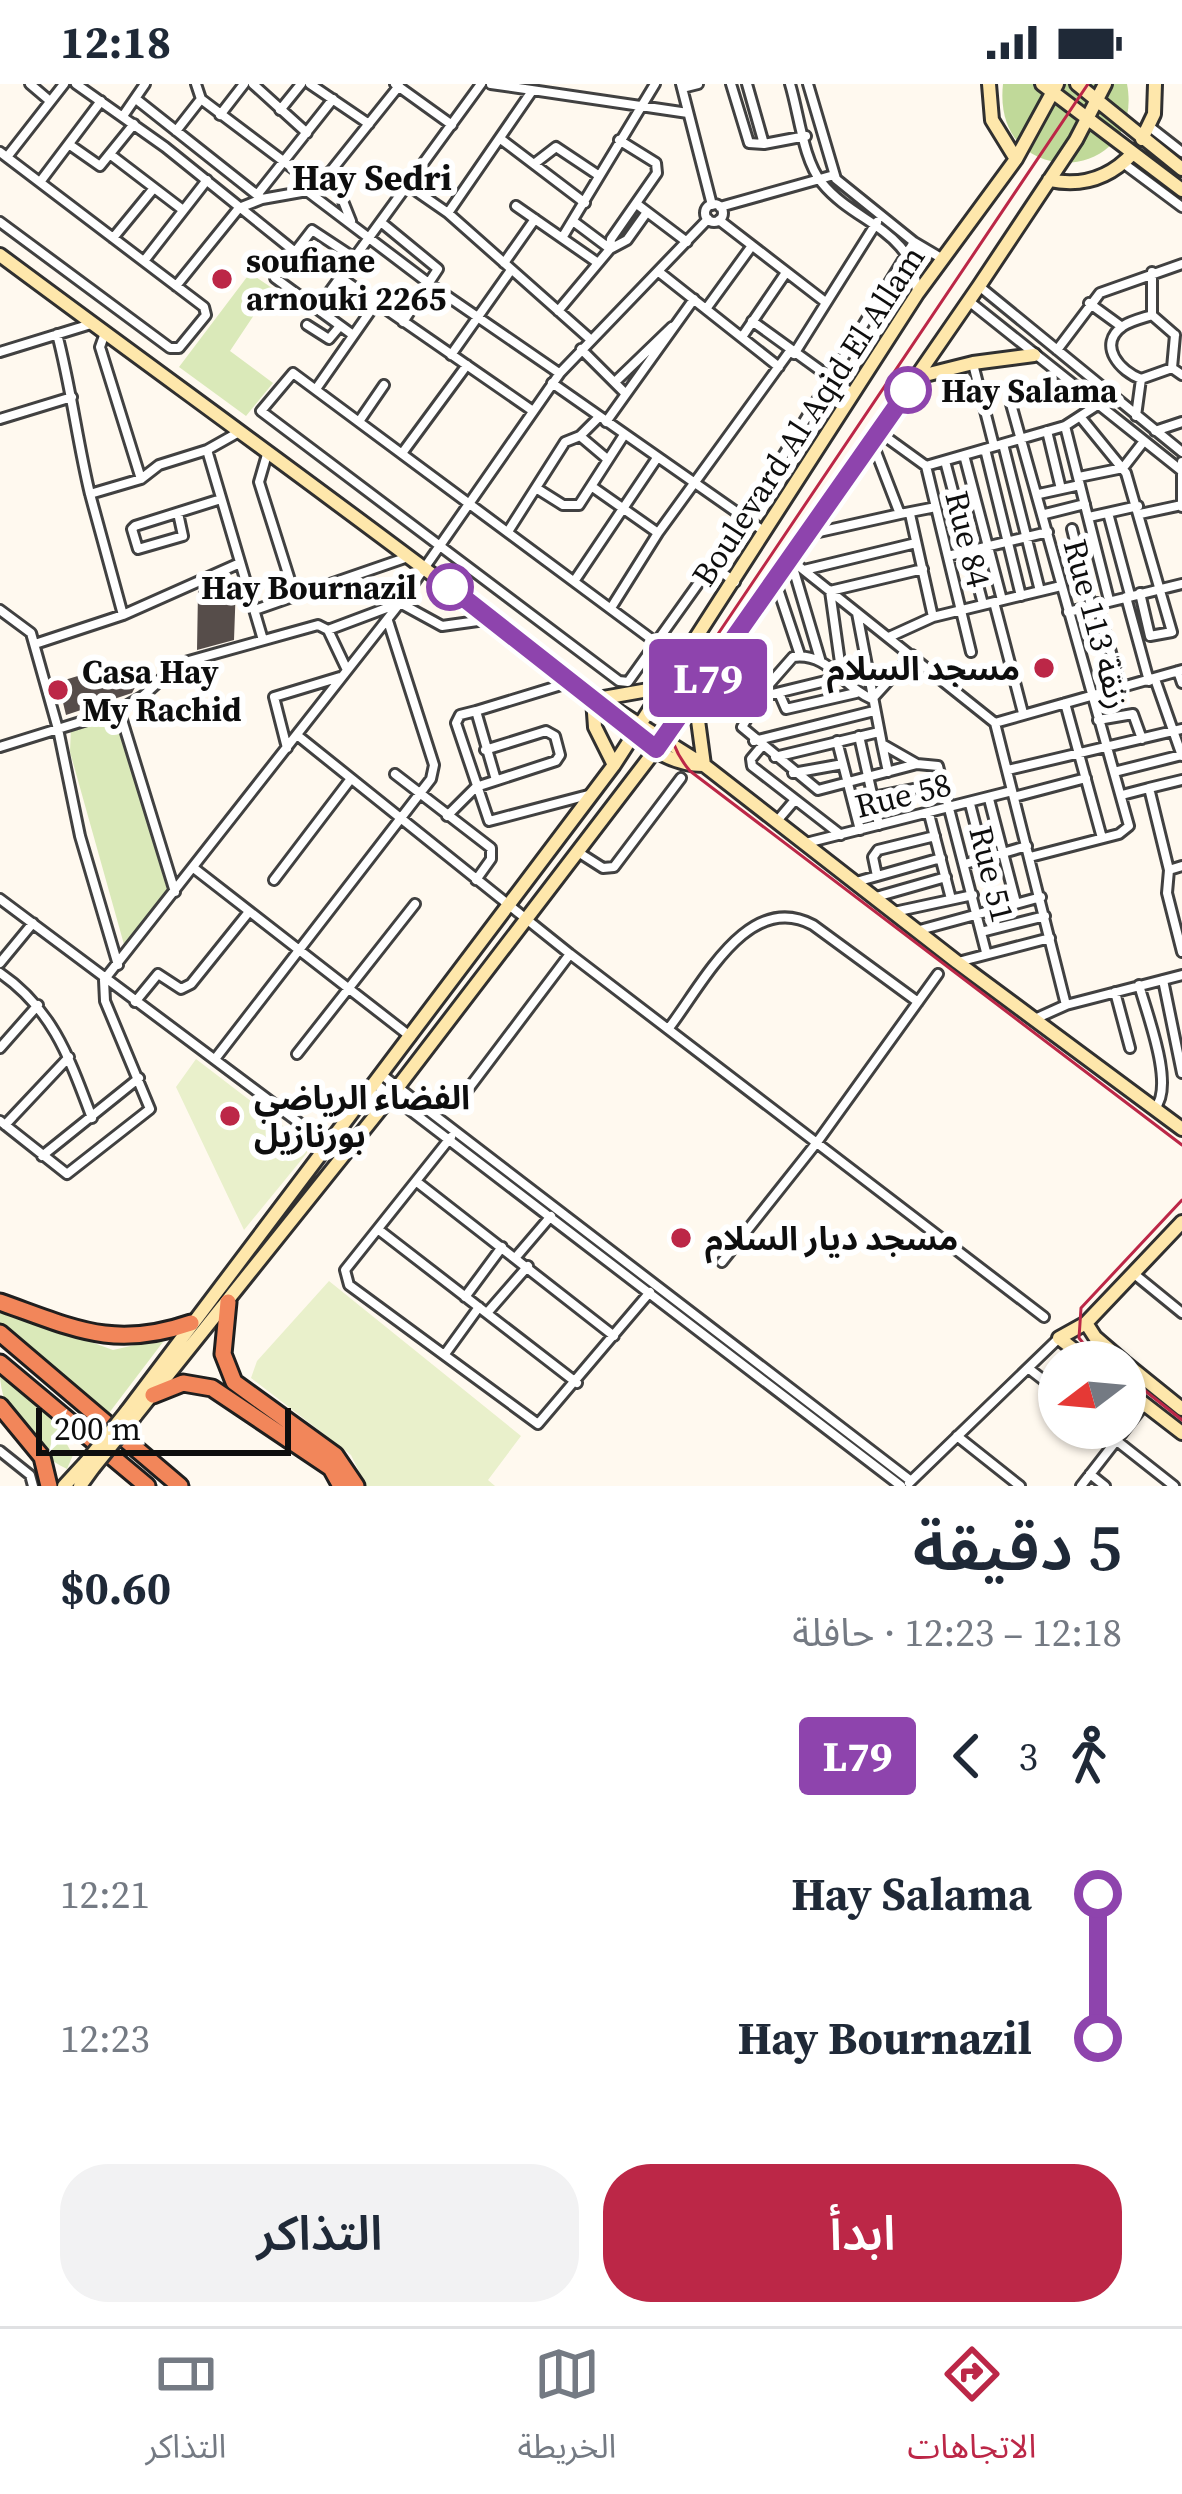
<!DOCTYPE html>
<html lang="ar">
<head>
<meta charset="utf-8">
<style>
  :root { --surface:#fff; --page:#f2f2f3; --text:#1f2937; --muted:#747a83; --line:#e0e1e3; --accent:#bc2747 }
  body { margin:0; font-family:"Source Serif 4","Noto Sans Arabic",serif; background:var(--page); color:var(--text); direction:rtl; height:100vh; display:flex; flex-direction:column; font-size:45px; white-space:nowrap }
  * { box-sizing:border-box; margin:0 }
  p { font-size:39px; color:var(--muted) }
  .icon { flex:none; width:66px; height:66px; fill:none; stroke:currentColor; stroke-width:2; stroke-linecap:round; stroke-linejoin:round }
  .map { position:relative; height:1402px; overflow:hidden; direction:ltr }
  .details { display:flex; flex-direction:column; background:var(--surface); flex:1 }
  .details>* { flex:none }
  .badge { padding:0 24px; border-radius:9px; font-size:42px; line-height:78px }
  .needle { width:78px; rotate:254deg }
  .tools { position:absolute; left:1038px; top:1257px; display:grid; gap:24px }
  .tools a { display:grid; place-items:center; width:108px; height:108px; border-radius:50%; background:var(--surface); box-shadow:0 3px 9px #0004; font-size:60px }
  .scale { position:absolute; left:36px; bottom:30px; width:255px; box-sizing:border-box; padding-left:12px; border:6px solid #0e0e0e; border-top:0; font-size:33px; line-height:42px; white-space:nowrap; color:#0e0e0e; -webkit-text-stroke:9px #fff; paint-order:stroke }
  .map>.badge { position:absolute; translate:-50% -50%; box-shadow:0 0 0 6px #fff }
  .legs { display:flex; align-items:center; gap:18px; height:132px; padding:0 60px; font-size:39px }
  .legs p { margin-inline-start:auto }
  .summary { display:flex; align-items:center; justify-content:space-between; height:204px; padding:0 60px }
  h1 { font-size:66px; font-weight:600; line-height:90px }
  .cta { display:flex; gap:24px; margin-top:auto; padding:24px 60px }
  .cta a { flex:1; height:138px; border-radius:48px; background:var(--accent); color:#fff; font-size:48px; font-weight:600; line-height:138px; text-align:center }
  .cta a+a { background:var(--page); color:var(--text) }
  ul { padding:0 60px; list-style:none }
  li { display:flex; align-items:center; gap:42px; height:144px; font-size:45px }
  li i { display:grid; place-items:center; width:18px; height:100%; margin:0 15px; background:currentColor }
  li i::after { content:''; width:30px; height:30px; margin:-15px; border:9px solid; border-radius:50%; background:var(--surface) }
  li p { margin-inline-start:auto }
  li:first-child i { background:linear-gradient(#0000 50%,currentColor 0) }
  li:last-child i { background:linear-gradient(currentColor 50%,#0000 0) }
  .status { display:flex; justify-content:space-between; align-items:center; height:84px; padding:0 60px; background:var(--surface); direction:ltr }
  .status svg { height:33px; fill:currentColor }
  .tabs { display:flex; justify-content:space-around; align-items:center; height:168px; border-top:3px solid var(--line); background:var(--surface); font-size:33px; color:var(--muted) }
  .tabs a { display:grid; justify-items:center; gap:6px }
  .tabs .on { color:var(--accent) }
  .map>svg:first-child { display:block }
  .green { fill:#dae9b9 }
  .forest { fill:#c0d999 }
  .pitch { fill:#e9f0cb }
  .building { fill:#564d4a }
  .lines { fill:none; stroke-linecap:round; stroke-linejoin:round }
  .street-casing { stroke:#414141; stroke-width:14 }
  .secondary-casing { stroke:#303030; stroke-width:18 }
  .highway-casing { stroke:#1f1f1f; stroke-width:21 }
  .street { stroke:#fff; stroke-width:8 }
  .secondary { stroke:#fee7ab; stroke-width:12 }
  .highway { stroke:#f2865a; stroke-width:15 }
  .tram { stroke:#bc2747; stroke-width:3 }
  .secondary-bridge-casing { stroke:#303030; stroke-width:18; stroke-linecap:butt }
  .secondary-bridge { stroke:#fee7ab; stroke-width:12 }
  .line-1-casing { stroke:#fff; stroke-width:27 }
  .line-1 { stroke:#8e44ad; stroke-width:18 }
  .poi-dot { fill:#bc2747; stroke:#fff; stroke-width:4.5 }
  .stop-1-dot { fill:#fff; stroke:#8e44ad; stroke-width:6 }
  .labels { text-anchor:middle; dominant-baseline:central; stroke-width:12; stroke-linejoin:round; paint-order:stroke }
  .poi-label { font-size:33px; font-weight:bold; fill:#0e0e0e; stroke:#fff; text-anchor:start }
  .stop-label { font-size:33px; font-weight:bold; fill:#0e0e0e; stroke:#fff; text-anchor:start }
  .street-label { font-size:33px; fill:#0e0e0e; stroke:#fff }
  .neighbourhood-label { font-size:36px; font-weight:bold; fill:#0e0e0e; stroke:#fff }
</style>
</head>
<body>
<div class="status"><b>12:18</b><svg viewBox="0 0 49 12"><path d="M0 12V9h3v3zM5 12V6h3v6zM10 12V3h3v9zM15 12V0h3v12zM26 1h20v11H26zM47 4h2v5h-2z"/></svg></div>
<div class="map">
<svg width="1182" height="1402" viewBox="0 0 1182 1402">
  <rect width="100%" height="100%" fill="#fff9ef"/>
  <!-- green -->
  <path class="green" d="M250,189L272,204L230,267L273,299L246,332L179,283Z
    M102,635L118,641L168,808L125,864L70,668L71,643Z
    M0,1225L113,1266L166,1254L106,1333L0,1243Z
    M0,1289L53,1336L73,1371L67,1385C31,1368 0,1328 0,1289Z"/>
  <!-- forest -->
  <path class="forest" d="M1003,0H1127C1146,101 991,109 1003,0Z"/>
  <!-- pitch -->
  <path class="pitch" d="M196,975L308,1061L307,1069L244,1146L176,1003Z
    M329,1197L521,1352L488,1396L495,1402H366L351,1371L251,1294L257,1277Z"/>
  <!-- building -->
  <path class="building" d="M215,499L236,500L234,556L197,566L198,507Z
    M124,578L126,585L135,582L139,596L132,609L66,631L58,598Z"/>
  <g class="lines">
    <!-- street casing -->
    <g class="street-casing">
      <path id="street" d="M30,0L50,17
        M76,0L165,63L294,167
        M196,0L201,15L315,101
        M253,0L307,49
        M310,0L369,40
        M395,0L452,41
        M491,0L688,29
        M681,0L712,121
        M731,0L749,59L764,60
        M747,0L764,60L806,52
        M790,0C799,29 803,76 822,99C856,141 915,145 917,209
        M808,0L836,95L914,158L941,174
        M682,4L698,0
        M136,15L261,114
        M280,26L301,0
        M220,31L244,0
        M123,32L145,0
        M1150,43L1182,68
        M176,47L201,15
        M502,56L585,119
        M70,61L100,82L134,40
        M0,68L204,223L206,231L179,264H170L0,138
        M111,71L183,126
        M7,73L64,0
        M1123,79L1182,123
        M534,80L556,63L598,91
        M331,87L351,137
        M40,98L101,17
        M409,102L448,129L590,255
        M307,107L431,201L559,289
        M257,111L333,15
        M705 129a9 9 0 1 1 18 0a9 9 0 1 1-18 0Z
        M638,121L687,158
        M516,122L598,179
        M720,123L834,91
        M448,129L532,7
        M719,136L824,217
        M573,137L609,164
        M382,139L438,185L403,238
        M113,154L154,104
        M562,154L655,0
        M610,165L627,156L647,128
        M144,177L207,96
        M504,179L535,135
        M659,188L779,283
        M1152,188V231L1175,251
        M341,194L533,327
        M176,202L239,124L262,115L307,107L331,87L399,2
        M979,202L1182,368
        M970,218L1182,387
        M1089,219L1122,243
        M317,225L481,0
        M706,225L751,163
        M558,227L610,165L611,155L657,89L656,79L619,56
        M1152,231C1143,234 1130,237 1123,242C1096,261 1121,288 1141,295L1172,284
        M752,237L853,310
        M307,241L329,255L340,242
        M105,249L100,263L141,395
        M57,250C71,303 77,356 90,410
        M353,251L275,194L312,146L356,175
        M1175,251L1172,284L1182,291
        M742,253L785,190
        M581,265L626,310L606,338
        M1057,266L1100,209L1182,180
        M0,268L91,240
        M794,270L877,138
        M451,271L511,186
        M973,280L994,362
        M615,298L672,243
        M552,299L765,448
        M316,305L376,219
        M626,310L694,215
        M1011,320L1129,742L1119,750L1030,773
        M1136,332L1141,295
        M0,335L72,313
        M1082,335L1126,389L1172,548L1150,552L1140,509
        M360,336L384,301
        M1065,342L1109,516
        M1047,347L1061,405
        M1155,347L1182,338
        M879,348L926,382L971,568
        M580,352L606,374
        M873,360L900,430L936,423
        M1003,360L1040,507
        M985,365L1021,512
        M207,366L263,556
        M403,368L467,281
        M964,371L1002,516
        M945,377L983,520
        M1182,378V423
        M926,382L1065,342L1099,320
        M1079,393L1123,384L1144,357
        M536,404L563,421H579L624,351
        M594,404L658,449
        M1039,410L1080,401
        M178,429L183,452L138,465L132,445L135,442L221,415
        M1108,429L1130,511
        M910,430L933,533
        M1045,430L1085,420
        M1140,430L1182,421
        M1089,433L1138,422
        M1072,445L1091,522
        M509,446L565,358L580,352L599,333
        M810,450L900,430
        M948,472L1048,448
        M791,476L995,639L1066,921
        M791,477L820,575
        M712,481L735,498
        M804,486L916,459
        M575,496L657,374
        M776,499L800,571
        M295,512L408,473
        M1126,513L1149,597
        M994,518L1023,629
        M1097,519L1121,604
        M611,524L658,449L790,267
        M0,526L31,549L58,645L80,752L118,881
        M255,526L295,512L259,398L268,367
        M1068,528L1182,500
        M857,529L882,660L917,680L938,682L986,868
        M123,531L90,410L141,395L159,381L207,366L239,348
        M328,546L347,586
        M889,553L933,533L1061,502
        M35,560L123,531L240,479
        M658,560L293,289L261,327L619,597L628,598L745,434L914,158
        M725,571L765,605
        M912,571L872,615C842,603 829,568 793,573L765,605L742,643L818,706L917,680
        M1178,587L1182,599
        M1155,595L1182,672
        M779,609L786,625L856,609
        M760,613L842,593L830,507L923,485
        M1065,619L1102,754
        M119,626L175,808
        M476,627L460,631L456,639L489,737L592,710
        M1098,636L1133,630L1142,655
        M995,639L1182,586
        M297,651L570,870L1044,1233
        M859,652L879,741
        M754,657L874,627
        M837,657L860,746
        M882,660L888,688
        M0,663L119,626L143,612L178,580L318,541L328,546L400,519L442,542L492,535
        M761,663L751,675L752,682L841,751
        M287,664L274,613L340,593
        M775,673L879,648
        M1008,686L1182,645
        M1114,688L1182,671
        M793,689L843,680
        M395,690L491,764V775L476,796
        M496,696L476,627L571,598
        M1122,711L1149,704
        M872,713L944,699
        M1014,713L1086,694
        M989,715L1016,819
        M970,720L984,774
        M929,730L951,815
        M447,732L476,703L556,677L560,671L555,652L546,647L485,666
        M777,737L794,717
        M806,759L1012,707
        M578,768L603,784L614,783L681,694
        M965,780L1027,762
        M1182,782L1169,786L1167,809L1182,868
        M195,785L411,953
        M1169,786L1149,704L1182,696
        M877,792L873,773L878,766L935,752
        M274,796L350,696
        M856,798L941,774
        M876,813L946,793
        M0,815L329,1061
        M894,828L973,811
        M916,847L1041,813
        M981,848L1045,832
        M958,878L1050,854
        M0,879L33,839
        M0,889C53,925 70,976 92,1034
        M1163,896L1182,989
        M1139,901C1147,930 1175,1002 1155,1024
        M1115,908L1130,964
        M135,918L158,890L181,905L191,900L248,829
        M1035,935L1066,921L1182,891
        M669,944C703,900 748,806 813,841L918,918
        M0,964L38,921
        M297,970L415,820
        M215,975L431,695L434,681L388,537
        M382,991L911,1397
        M376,1000L901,1402
        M463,1012L570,870
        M0,1037L67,1090L150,1025L105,917L104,896L400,519L560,289L708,135
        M5,1041L69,973
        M451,1053L345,1186L349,1201L538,1340L650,1208
        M42,1072L139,994
        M417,1098L614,1252
        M379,1146L577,1299
        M516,1173L551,1132
        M722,1178L818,1057L938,890
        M1133,1189L1182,1229
        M465,1213L502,1163
        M487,1229L528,1182
        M445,1270L479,1223
        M1028,1284L1059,1308
        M957,1352L1020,1402
        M1117,1357L1174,1402
        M0,1367L30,1391L33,1402
        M1090,1390L1105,1402
        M909,1399L1059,1254
        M1081,1402L1144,1321"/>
    </g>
    <!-- secondary casing -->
    <g class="secondary-casing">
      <path id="secondary" d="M989,0L992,36L1016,75
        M1042,0L1182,106
        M1077,0L1182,85
        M1142,55L1154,30L1155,0
        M1049,96C1082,103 1110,94 1133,69
        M0,171C187,310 377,446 562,589C603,620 648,682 704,681
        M917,293L973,279L1034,271
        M603,614L665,603
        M695,614L704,681
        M593,615L595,643L614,681
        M599,615L704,681L957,878L1182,1045
        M1086,1239L1095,1253L1124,1278
        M1090,1278L1059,1254L1086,1239L1182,1138
        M1125,1279L1182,1325
        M1125,1305L1182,1349
        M127,1327L614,681L917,210L1016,75L1057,0
        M135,1332L391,1012L695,614L979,202L1076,56L1105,0
        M64,1402L87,1377
        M80,1402L93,1384"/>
    </g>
    <!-- highway casing -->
    <g class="highway-casing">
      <path id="highway" d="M0,1218C74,1244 113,1266 191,1239
        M228,1218L223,1270L234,1298L335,1371L356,1402
        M0,1249L180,1402
        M0,1279L147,1402
        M153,1311L183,1299L212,1304L331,1384L341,1402
        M0,1322L42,1373L49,1402"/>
    </g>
    <!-- street -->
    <use href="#street" class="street"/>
    <!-- secondary -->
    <use href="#secondary" class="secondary"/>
    <!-- highway -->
    <use href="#highway" class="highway"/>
    <!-- tram -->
    <path class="tram" d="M1088,0L681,605C664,633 668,661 690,687L1182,1061
      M1099,1278L1079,1254L1081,1224L1182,1116
      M1125,1291L1182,1336"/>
    <!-- secondary-bridge casing -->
    <g class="secondary-bridge-casing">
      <path id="secondary-bridge" d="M87,1377L127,1327
        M93,1384L135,1332"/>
    </g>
    <!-- secondary-bridge -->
    <use href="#secondary-bridge" class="secondary-bridge"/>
  </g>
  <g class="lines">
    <!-- line-1 casing -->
    <g class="line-1-casing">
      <path id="line-1" d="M450,503L656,665L908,306"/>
    </g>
    <!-- line-1 -->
    <use href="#line-1" class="line-1"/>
  </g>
  <!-- markers -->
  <g class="poi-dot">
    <circle cx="222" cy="195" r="12"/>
    <circle cx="1044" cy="584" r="12"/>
    <circle cx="58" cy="606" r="12"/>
    <circle cx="230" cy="1032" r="12"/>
    <circle cx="681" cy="1154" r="12"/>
  </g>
  <g class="stop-1-dot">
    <circle cx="908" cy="306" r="21"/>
    <circle cx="450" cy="503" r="21"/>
  </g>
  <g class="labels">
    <!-- poi labels -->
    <g class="poi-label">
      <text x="246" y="176">soufiane<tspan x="246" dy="38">arnouki 2265</tspan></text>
      <text x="1020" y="584" text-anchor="end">مسجد السلام</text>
      <text x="82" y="587">Casa Hay<tspan x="82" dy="38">My Rachid</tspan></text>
      <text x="254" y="1013">الفضاء الرياضي<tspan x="254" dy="38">بورنازيل</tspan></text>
      <text x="705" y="1154">مسجد ديار السلام</text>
    </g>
    <!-- stop labels -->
    <g class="stop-label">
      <text x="941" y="306">Hay Salama</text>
      <text x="417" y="503" text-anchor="end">Hay Bournazil</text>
    </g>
    <!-- street labels -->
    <g class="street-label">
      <text transform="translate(808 332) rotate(-57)">Boulevard Al Aqid El Allam</text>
      <text transform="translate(968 455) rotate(76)">Rue 84</text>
      <text transform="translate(1097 540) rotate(75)">Rue 113 زنقة</text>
      <text transform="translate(903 711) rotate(-14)">Rue 58</text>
      <text transform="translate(992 790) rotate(76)">Rue 51</text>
    </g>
    <!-- neighbourhood labels -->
    <g class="neighbourhood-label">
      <text x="372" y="93">Hay Sedri</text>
    </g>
  </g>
</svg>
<div class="tools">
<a><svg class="needle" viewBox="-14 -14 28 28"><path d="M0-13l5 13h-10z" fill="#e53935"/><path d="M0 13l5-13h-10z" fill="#747a83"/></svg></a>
</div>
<div class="scale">200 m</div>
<b class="badge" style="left:708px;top:594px;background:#8e44ad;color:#fff">L79</b>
</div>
<section class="details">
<div class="summary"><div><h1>5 دقيقة</h1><p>12:18 – 12:23 · حافلة</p></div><b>$0.60</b></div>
<div class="legs"><svg class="icon" aria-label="walk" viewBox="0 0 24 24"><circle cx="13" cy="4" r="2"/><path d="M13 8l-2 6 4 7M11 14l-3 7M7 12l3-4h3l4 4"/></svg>3<svg class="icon" aria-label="back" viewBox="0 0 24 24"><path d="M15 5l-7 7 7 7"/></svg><b class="badge" style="background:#8e44ad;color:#fff">L79</b></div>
<ul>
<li><i style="color:#8e44ad"></i><b>Hay Salama</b><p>12:21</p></li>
<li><i style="color:#8e44ad"></i><b>Hay Bournazil</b><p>12:23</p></li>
</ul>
<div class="cta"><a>ابدأ</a><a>التذاكر</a></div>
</section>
<nav class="tabs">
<a class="on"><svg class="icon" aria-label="directions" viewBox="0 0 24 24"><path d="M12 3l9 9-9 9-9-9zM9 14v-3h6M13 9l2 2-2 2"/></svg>الاتجاهات</a>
<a><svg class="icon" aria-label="map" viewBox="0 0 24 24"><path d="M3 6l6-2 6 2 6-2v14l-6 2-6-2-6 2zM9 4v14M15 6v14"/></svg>الخريطة</a>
<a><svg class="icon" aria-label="tickets" viewBox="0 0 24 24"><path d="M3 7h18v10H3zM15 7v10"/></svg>التذاكر</a>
</nav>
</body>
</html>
